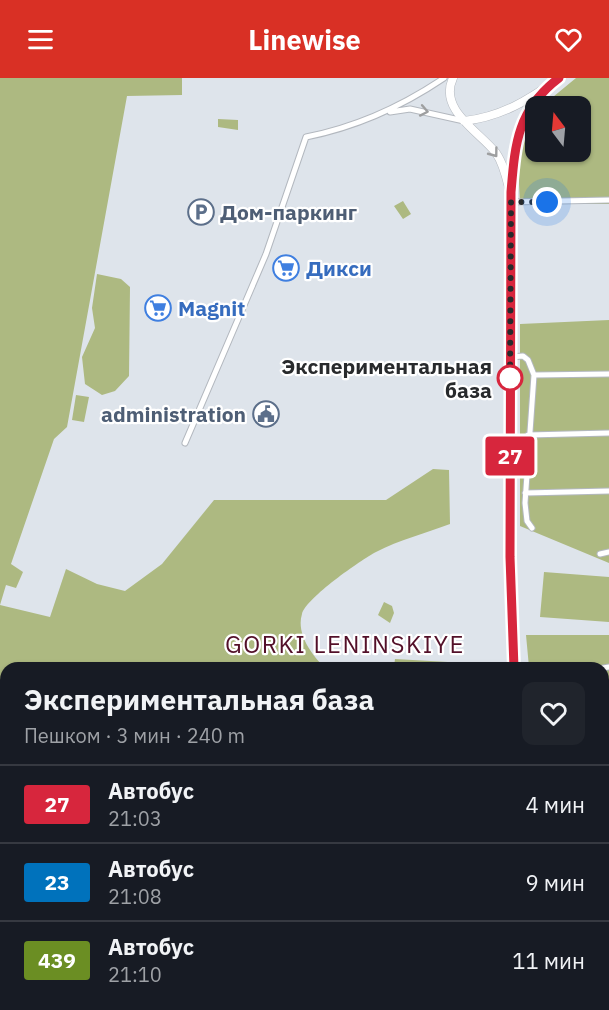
<!DOCTYPE html>
<html lang="ru">
<head>
<meta charset="utf-8">
<style>
  :root { --surface:#171b24; --page:#20242c; --text:#f1f3f6; --muted:#9ea1a6; --line:#363941; --accent:#d93025 }
  body { margin:0; font-family:"IBM Plex Sans",sans-serif; background:var(--page); color:var(--text); height:100vh; display:flex; flex-direction:column; font-size:22px; white-space:nowrap }
  * { box-sizing:border-box; margin:0 }
  p { font-size:20px; color:var(--muted) }
  .icon { flex:none; width:33px; height:33px; fill:none; stroke:currentColor; stroke-width:2; stroke-linecap:round; stroke-linejoin:round }
  .map { position:relative; flex:1; overflow:hidden }
  .sheet { position:absolute; left:0px; top:584px; width:609px; height:350px; display:flex; flex-direction:column; background:var(--surface); border-radius:18px 18px 0 0; box-shadow:0 2px 4px #0004 }
  .sheet>* { flex:none }
  .badge { padding:0 12px; border-radius:4px; font-size:21px; line-height:39px }
  .needle { width:39px; rotate:344deg }
  .controls { position:absolute; left:525px; top:18px; display:grid; gap:12px }
  .controls a { display:grid; place-items:center; width:66px; height:66px; border-radius:12px; background:var(--surface); box-shadow:0 2px 4px #0004; font-size:30px }
  .you { position:absolute; width:30px; height:30px; margin:-15px; border:4px solid #fff; border-radius:50%; background:#1a73e8; box-shadow:0 0 0 9px #1a73e833 }
  .map>.badge { position:absolute; translate:-50% -50%; box-shadow:0 0 0 3px #fff }
  .round { display:grid; place-items:center; flex:none; width:63px; height:63px; border-radius:12px; background:var(--page) }
  .overview { display:flex; align-items:center; justify-content:space-between; height:102px; padding:0 24px }
  h1 { font-size:28px; font-weight:800; line-height:45px }
  ul { padding:0; list-style:none }
  li { display:flex; align-items:center; gap:18px; height:78px; padding:0 24px; border-top:2px solid var(--line) }
  li div { flex:1 }
  li b { display:block; font-size:22px }
  li em { font-style:normal }
  li .badge { min-width:66px; font-weight:700; text-align:center }
  header { display:flex; justify-content:space-between; align-items:center; height:78px; padding:0 24px; background:var(--accent); color:#fff; font-size:27px; font-weight:800 }
  .map>svg:first-child { display:block }
  .green { fill:#adb981 }
  .lines { fill:none; stroke-linecap:round; stroke-linejoin:round }
  .street-casing { stroke:#b3b8bf; stroke-width:7 }
  .secondary-casing { stroke:#b3b8bf; stroke-width:9 }
  .street { stroke:#fff; stroke-width:5 }
  .secondary { stroke:#fff; stroke-width:8 }
  .oneway { stroke:#9e9fa0 }
  .line-casing { stroke:#fff; stroke-width:14 }
  .line { stroke:#d7263d; stroke-width:9 }
  .walk { stroke:#282a2c; stroke-width:6; stroke-dasharray:0 10.8 }
  .stop-dot { fill:#fff; stroke:#d7263d; stroke-width:3 }
  .labels { text-anchor:middle; dominant-baseline:central; stroke-width:4.5; stroke-linejoin:round; paint-order:stroke }
  .service-label { font-size:21px; font-weight:bold; fill:#4e5e75; stroke:#fff; text-anchor:start }
  .shop-label { font-size:21px; font-weight:bold; fill:#366cbe; stroke:#fff; text-anchor:start }
  .stop-label { font-size:21px; font-weight:bold; fill:#282a2c; stroke:#fff; text-anchor:end }
  .quarter-label { font-size:24px; letter-spacing:1.5px; fill:#531029; stroke:#fff }
</style>
</head>
<body>
<header><svg class="icon" aria-label="menu" viewBox="0 0 24 24"><path d="M4 6h16M4 12h16M4 18h16"/></svg>Linewise<svg class="icon" aria-label="heart" viewBox="0 0 24 24"><path d="M12 20l-8-8c-3-5 5-10 8-4 3-6 11-1 8 4z"/></svg></header>
<div class="map">
<svg width="609" height="932" viewBox="0 0 609 932">
  <rect width="100%" height="100%" fill="#dee4eb"/>
  <!-- green -->
  <path class="green" d="M0,0H182V17L127,18L67,349L54,361L11,486L23,494L16,510L6,507L0,527L50,539L66,491L97,506L125,513L162,486L214,422H386L433,391L449,392L450,446C426,455 399,462 376,474C361,482 306,520 302,536C296,555 311,576 324,589L6,590V927H574L575,932H0Z
    M576,0H609V126H520C519,96 513,58 535,35L536,74H580V28H542Z
    M218,41L238,42V52L218,49Z
    M403,123L411,136L403,141L394,128Z
    M97,196L121,201L130,209L129,298L115,313L102,317L85,306L82,279L95,250L92,230Z
    M609,242V485L520,448V246Z
    M76,317L89,319L84,344L72,342Z
    M544,494L609,499V544L540,539Z
    M384,524L392,528L394,535L390,545L378,537Z
    M526,557H609V932H600L599,927H603V590L529,589Z
    M395,581L448,584L447,589H394Z"/>
  <g class="lines">
    <!-- street casing -->
    <g class="street-casing">
      <path id="street" d="M390,34L410,31L464,43
        M511,124L609,122
        M510,279L523,278L528,282L534,297L525,425L527,443L532,450
        M534,297L609,296
        M528,357L609,355
        M185,365L266,176L306,59C357,49 401,29 444,0
        M525,415L609,413
        M600,476L609,474
        M603,590L609,589
        M603,649H609
        M603,708H609
        M603,766H609
        M603,824H609"/>
    </g>
    <!-- secondary casing -->
    <g class="secondary-casing">
      <path id="secondary" d="M453,0C438,32 480,54 496,75C503,85 506,98 509,110
        M464,43C501,39 529,22 559,0
        M514,590L510,479L511,114C515,62 515,45 551,6
        M581,927L582,932"/>
    </g>
    <!-- street -->
    <use href="#street" class="street"/>
    <!-- secondary -->
    <use href="#secondary" class="secondary"/>
  </g>
  <!-- one-way arrows -->
  <defs><path id="oneway-chevron" d="M-2-3.5L2.5 0L-2 3.5" fill="none" stroke-width="1.6" stroke-linecap="round" stroke-linejoin="round" transform="scale(1.5)"/></defs>
  <g class="oneway">
    <use href="#oneway-chevron" transform="translate(424 33) rotate(11)"/>
    <use href="#oneway-chevron" transform="translate(494 75) rotate(53)"/>
  </g>
  <g class="lines">
    <!-- line casing -->
    <g class="line-casing">
      <path id="line" d="M514,590L510,479L511,114C515,66 517,32 559,0"/>
    </g>
    <!-- line -->
    <use href="#line" class="line"/>
    <!-- walk -->
    <path class="walk" d="M510,300V304L511,124H547"/>
  </g>
  <!-- icons -->
  <defs>
    <g id="parking-ring" transform="scale(1.35)"><circle r="9.5" fill="#fff" stroke="#5c6f8a" stroke-width="1.5"/><path d="M-3.5-5.5H1a3.5 3.5 0 0 1 0 7H-1V5.5H-3.5ZM-1-3.4V-.6H.8a1.4 1.4 0 0 0 0-2.8Z" fill="#5c6f8a"/></g>
    <g id="supermarket-ring" transform="scale(1.35)"><circle r="9.5" fill="#fff" stroke="#3f7fe0" stroke-width="1.5"/><path d="M-6-5.5h2.5l.6 2H6L4.5 2H-2.5L-4.4-4H-6ZM-1.5 3.2a1.3 1.3 0 1 0 .1 0ZM3 3.2a1.3 1.3 0 1 0 .1 0Z" fill="#3f7fe0"/></g>
    <g id="civic-ring" transform="scale(1.35)"><circle r="9.5" fill="#fff" stroke="#5c6f8a" stroke-width="1.5"/><path d="M-.6-6.5H3V-4.5H.6V-3L4-1V1h2V6H-6V1h2V-1L-.6-3ZM-1.2 2.5V6h2.4V2.5Z" fill="#5c6f8a"/></g>
  </defs>
  <g fill-rule="evenodd">
    <use href="#parking-ring" x="201" y="134"/>
    <use href="#supermarket-ring" x="286" y="190"/>
    <use href="#supermarket-ring" x="158" y="230"/>
    <use href="#civic-ring" x="266" y="336"/>
  </g>
  <!-- markers -->
  <circle class="stop-dot" cx="510" cy="300" r="12"/>
  <g class="labels">
    <!-- service labels -->
    <g class="service-label">
      <text x="220" y="134">Дом-паркинг</text>
      <text x="246" y="336" text-anchor="end">administration</text>
    </g>
    <!-- shop labels -->
    <g class="shop-label">
      <text x="306" y="190">Дикси</text>
      <text x="178" y="230">Magnit</text>
    </g>
    <!-- stop labels -->
    <g class="stop-label">
      <text x="492" y="288">Экспериментальная<tspan x="492" dy="24">база</tspan></text>
    </g>
    <!-- quarter labels -->
    <g class="quarter-label">
      <text x="345" y="566">GORKI LENINSKIYE</text>
    </g>
  </g>
</svg>
<div class="controls">
<a><svg class="needle" viewBox="-14 -14 28 28"><path d="M0-13l5 13h-10z" fill="#e53935"/><path d="M0 13l5-13h-10z" fill="#9ea1a6"/></svg></a>
</div>
<div class="you" style="left:547px;top:124px"></div>
<b class="badge" style="left:510px;top:378px;background:#d7263d;color:#fff">27</b>
<section class="sheet">
<div class="overview"><div><h1>Экспериментальная база</h1><p>Пешком · 3 мин · 240 m</p></div><a class="round"><svg class="icon" aria-label="heart" viewBox="0 0 24 24"><path d="M12 20l-8-8c-3-5 5-10 8-4 3-6 11-1 8 4z"/></svg></a></div>
<ul>
<li><span class="badge" style="background:#d7263d;color:#fff">27</span><div><b>Автобус</b><p>21:03</p></div><em>4 мин</em></li>
<li><span class="badge" style="background:#0072bc;color:#fff">23</span><div><b>Автобус</b><p>21:08</p></div><em>9 мин</em></li>
<li><span class="badge" style="background:#6b8e23;color:#fff">439</span><div><b>Автобус</b><p>21:10</p></div><em>11 мин</em></li>
</ul>
</section>
</div>
</body>
</html>
